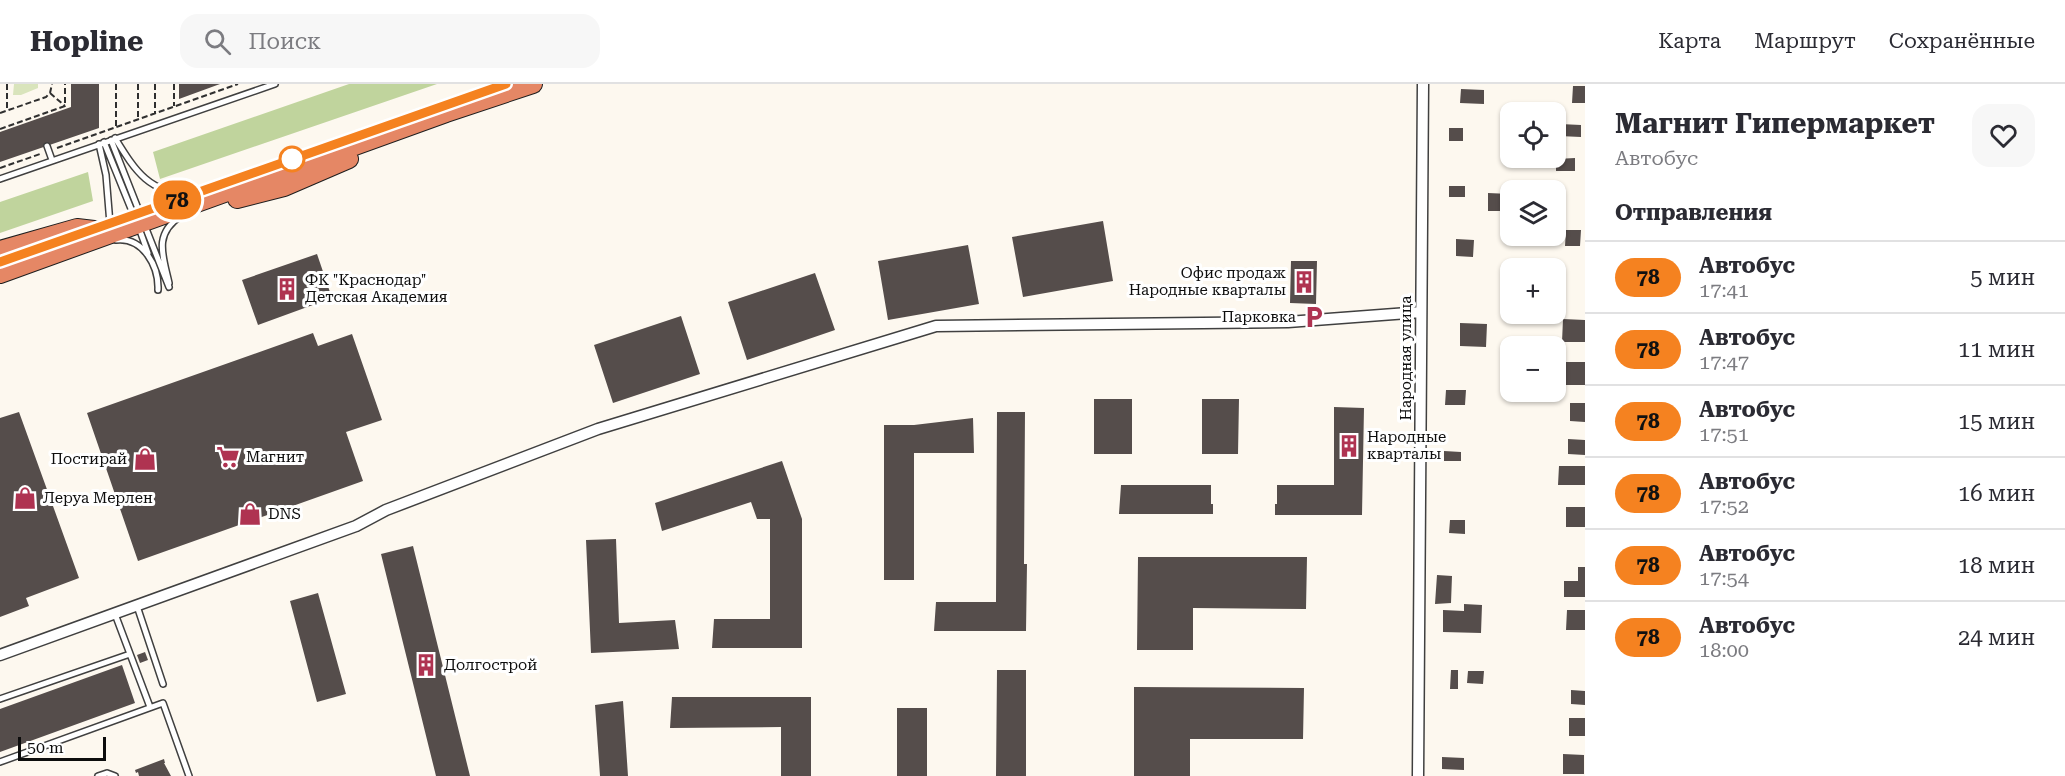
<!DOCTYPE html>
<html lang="ru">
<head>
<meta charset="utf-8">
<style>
  :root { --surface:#fff; --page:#f7f7f7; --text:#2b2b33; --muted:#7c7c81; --line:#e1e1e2 }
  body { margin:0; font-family:"Roboto Serif",serif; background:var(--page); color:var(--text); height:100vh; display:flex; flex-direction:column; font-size:22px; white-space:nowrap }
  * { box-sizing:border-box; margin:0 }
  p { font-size:20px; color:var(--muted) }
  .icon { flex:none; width:33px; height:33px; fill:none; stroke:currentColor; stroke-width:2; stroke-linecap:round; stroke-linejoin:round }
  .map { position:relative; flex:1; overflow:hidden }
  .details { display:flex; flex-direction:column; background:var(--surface); width:480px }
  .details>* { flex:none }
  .badge { padding:0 12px; border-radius:20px; font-size:21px; line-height:39px }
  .controls { position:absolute; left:1500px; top:18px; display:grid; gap:12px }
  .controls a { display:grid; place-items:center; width:66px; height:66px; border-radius:12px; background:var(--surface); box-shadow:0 2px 4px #0004; font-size:30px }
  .scale { position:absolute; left:18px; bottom:15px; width:88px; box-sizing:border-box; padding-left:6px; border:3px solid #0d0d0d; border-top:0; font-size:16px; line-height:21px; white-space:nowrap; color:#0d0d0d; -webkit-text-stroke:4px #fff; paint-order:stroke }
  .map>.badge { position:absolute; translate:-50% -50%; box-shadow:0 0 0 3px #fff }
  h2 { padding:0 30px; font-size:22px; line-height:54px }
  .round { display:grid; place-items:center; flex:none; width:63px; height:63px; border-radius:18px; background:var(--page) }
  .head { display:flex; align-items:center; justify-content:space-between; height:102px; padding:0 30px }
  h1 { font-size:28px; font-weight:700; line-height:45px }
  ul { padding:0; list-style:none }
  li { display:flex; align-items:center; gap:18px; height:72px; padding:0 30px; border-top:2px solid var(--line) }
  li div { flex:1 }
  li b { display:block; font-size:22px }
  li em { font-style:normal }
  li .badge { min-width:66px; font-weight:700; text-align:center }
  header { display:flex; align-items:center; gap:36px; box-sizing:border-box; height:84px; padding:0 30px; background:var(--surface); border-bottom:2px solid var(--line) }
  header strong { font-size:28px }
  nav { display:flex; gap:33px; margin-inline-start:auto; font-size:21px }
  .search { width:420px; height:54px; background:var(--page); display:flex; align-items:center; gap:15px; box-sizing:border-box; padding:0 21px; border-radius:18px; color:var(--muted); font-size:22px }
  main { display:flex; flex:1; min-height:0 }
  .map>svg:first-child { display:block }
  .green { fill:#d9e4bc }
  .forest { fill:#c0d49d }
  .building { fill:#554d4b }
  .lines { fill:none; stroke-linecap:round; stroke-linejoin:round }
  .lane-casing { stroke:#404040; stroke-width:8 }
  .street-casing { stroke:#404040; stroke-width:13 }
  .highway-casing { stroke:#1e1e1e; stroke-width:20 }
  .path { stroke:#2f2f2f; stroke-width:2; stroke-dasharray:6 3; stroke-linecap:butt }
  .lane { stroke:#fff; stroke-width:5 }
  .street { stroke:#fff; stroke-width:10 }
  .highway { stroke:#e58765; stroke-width:18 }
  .line-casing { stroke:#fff; stroke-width:14 }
  .line { stroke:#f58220; stroke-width:9 }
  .stop-dot { fill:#fff; stroke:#f58220; stroke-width:3 }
  .labels { text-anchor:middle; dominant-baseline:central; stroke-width:6; stroke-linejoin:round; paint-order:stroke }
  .poi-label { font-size:15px; fill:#0d0d0d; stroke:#fff; text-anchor:start }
  .street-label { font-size:15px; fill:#0d0d0d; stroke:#fff }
</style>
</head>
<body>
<header>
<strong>Hopline</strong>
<div class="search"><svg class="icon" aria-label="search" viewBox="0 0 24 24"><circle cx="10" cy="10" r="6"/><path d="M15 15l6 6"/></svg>Поиск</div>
<nav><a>Карта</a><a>Маршрут</a><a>Сохранённые</a></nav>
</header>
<main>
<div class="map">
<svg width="1585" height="692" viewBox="0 0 1585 692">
  <rect width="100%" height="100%" fill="#fdf8ef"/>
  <!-- green -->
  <path class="green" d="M14,0H38V4L21,11H13Z"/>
  <!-- forest -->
  <path class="forest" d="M349,0H437L160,95L153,68Z
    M88,88L93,117L0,149V118Z"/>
  <!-- building -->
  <path class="building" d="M71,0H99V44L0,78V48L71,23Z
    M179,0H220L179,15Z
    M1573,2H1585V19H1572Z
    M1461,5L1484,6V20L1460,19Z
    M1560,40L1581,41V53L1559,52Z
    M1449,44H1463V57H1449Z
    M1528,74H1547V76H1528Z
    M1575,74V87H1556V75Z
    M1449,102H1465V113H1449Z
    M1488,109L1510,110V127H1488Z
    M1103,137L1113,197L1023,213L1012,153Z
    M1566,146H1581L1580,162H1565Z
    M1456,155L1474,156L1473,173L1456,172Z
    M968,161L979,220L888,236L878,177Z
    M317,170L332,214L258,241L242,196Z
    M1291,177H1317L1316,220L1290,219Z
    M815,189L835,246L747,276L728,218Z
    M681,232L700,290L613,319L594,261Z
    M1563,235L1585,236V258H1562Z
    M1460,239L1487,240L1486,263L1460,262Z
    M313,249L318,262L352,250L382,336L346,348L363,397L138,477L87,329Z
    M1566,278H1585V301H1566Z
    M1446,306H1466L1465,321H1445Z
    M1094,315H1132V370H1094Z
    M1202,315H1239L1238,370H1202Z
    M1570,319H1585V338L1570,337Z
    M1334,323L1364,324L1362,431H1275V420H1277V401H1334Z
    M19,328L79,494L26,514L29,522L0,533V334Z
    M997,328H1025L1024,480H1027L1026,547H934L936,518H996Z
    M973,334L974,369H914V496H884V341H914Z
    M1568,355L1585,356V371L1568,370Z
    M1444,367L1461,368V377H1444Z
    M782,377L802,435V564H712L714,535H770V435H757L751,418L662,447L655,419Z
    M1559,382H1585V401H1558Z
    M1121,401H1211V420H1213V430H1119Z
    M1566,423H1585V443H1566Z
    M1450,436H1465V450L1449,449Z
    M616,455L619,539L675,536L679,565L591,569L586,456Z
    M413,462L470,692H436L381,470Z
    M1138,473H1307L1306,525L1193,524V566H1137Z
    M1578,483H1585V513H1564V497H1578Z
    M1437,491L1452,492L1451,519L1435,520Z
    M318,509L346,610L317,618L290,517Z
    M1464,520L1482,521L1481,549L1443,548V526L1464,527Z
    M1567,526H1585V546H1566Z
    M145,568L148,576L140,579L137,571Z
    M122,581L135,619L0,668V625Z
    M997,586H1026V692H996Z
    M1451,586H1458V605H1450Z
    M1468,587H1484L1483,600L1467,599Z
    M1134,603L1304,604L1303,655H1190V692H1134Z
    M1571,606L1585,607V621L1571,620Z
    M672,613H811V692H781V643L670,644Z
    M623,617L628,692H600L595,621Z
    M897,624H927V692H897Z
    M1569,634H1585V652H1569Z
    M1563,670L1584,671V690H1563Z
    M1442,673L1464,674V686L1442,685Z
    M164,675L165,679H164L171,692H139L138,688L136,689L135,686Z"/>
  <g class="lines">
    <!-- lane casing -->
    <g class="lane-casing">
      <path id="lane" d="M115,54C136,88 149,109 192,111
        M111,56L169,203
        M104,58L136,137
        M99,60L106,91L110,140
        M47,62L52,76
        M0,95L275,0
        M139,144L148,169
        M116,156C143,153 159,182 158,206
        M169,199C163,172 153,150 181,132
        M137,522L163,600
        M115,530L150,623
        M0,615L130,570
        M0,678L163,619L189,692
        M98,692L107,689L115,692"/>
    </g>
    <!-- street casing -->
    <g class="street-casing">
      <path id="street" d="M0,571L356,442L386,426L598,345L936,242L1288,238L1421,228
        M1418,692L1423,0"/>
    </g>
    <!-- highway casing -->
    <g class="highway-casing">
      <path id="highway" d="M237,115L284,103L349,75
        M0,166L77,144L94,146
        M0,190L446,29L533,0"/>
    </g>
    <!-- path -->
    <path class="path" d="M7,0V27
      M116,0V42
      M138,0V35
      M155,0V29
      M174,0V22
      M50,9L65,22
      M0,29L46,13L50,9L52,0
      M0,45L65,22V0
      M57,64L238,0
      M0,84L40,70"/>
    <!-- lane -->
    <use href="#lane" class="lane"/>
    <!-- street -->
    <use href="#street" class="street"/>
    <!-- highway -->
    <use href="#highway" class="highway"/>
  </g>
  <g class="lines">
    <!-- line casing -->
    <g class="line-casing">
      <path id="line" d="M0,178L506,0"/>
    </g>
    <!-- line -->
    <use href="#line" class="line"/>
  </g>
  <!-- icons -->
  <defs>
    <g id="building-bare" transform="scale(1.8)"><path d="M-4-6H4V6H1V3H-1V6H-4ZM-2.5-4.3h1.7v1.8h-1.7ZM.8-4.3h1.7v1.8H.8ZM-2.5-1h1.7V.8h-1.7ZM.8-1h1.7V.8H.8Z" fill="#af3351" stroke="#fff" stroke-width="2.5" paint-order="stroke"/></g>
    <g id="parking-bare" transform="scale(1.8)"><path d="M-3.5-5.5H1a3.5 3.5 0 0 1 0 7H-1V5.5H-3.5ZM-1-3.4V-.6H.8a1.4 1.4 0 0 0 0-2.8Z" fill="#af3351" stroke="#fff" stroke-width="2.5" paint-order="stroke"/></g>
    <g id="supermarket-bare" transform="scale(1.8)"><path d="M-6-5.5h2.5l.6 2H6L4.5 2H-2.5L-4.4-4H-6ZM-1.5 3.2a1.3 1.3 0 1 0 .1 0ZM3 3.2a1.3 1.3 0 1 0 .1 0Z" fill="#af3351" stroke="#fff" stroke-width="2.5" paint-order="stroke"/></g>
    <g id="shop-bare" transform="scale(1.8)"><path d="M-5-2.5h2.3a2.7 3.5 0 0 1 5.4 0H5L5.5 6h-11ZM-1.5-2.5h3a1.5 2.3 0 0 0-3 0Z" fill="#af3351" stroke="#fff" stroke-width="2.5" paint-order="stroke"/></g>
  </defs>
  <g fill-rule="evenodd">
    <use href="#building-bare" x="1304" y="198"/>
    <use href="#building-bare" x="287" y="205"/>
    <use href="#parking-bare" x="1314" y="233"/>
    <use href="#building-bare" x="1349" y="362"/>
    <use href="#supermarket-bare" x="228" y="373"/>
    <use href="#shop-bare" x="145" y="375"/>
    <use href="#shop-bare" x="25" y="414"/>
    <use href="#shop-bare" x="250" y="430"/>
    <use href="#building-bare" x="426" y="581"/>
  </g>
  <!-- markers -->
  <circle class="stop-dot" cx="292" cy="75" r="12"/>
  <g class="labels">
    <!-- poi labels -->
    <g class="poi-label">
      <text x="1286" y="189" text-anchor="end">Офис продаж<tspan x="1286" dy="17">Народные кварталы</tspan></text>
      <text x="305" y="196">ФК "Краснодар"<tspan x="305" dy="17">Детская Академия</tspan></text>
      <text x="1296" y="233" text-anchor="end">Парковка</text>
      <text x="1367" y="353">Народные<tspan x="1367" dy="17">кварталы</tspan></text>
      <text x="246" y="373">Магнит</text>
      <text x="127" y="375" text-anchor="end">Постирай</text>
      <text x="43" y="414">Леруа Мерлен</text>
      <text x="268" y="430">DNS</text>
      <text x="444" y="581">Долгострой</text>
    </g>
    <!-- street labels -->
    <g class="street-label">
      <text transform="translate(1406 274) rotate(-90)">Народная улица</text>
    </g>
  </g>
</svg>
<div class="controls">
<a><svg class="icon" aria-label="locate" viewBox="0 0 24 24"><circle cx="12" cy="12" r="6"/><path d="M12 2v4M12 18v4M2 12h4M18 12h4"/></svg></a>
<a><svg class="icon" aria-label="layers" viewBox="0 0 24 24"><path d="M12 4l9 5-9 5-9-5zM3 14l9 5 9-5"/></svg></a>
<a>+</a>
<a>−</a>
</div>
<div class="scale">50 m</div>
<b class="badge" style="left:177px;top:116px;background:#f58220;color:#111">78</b>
</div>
<section class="details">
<div class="head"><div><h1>Магнит Гипермаркет</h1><p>Автобус</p></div><a class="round"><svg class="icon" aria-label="heart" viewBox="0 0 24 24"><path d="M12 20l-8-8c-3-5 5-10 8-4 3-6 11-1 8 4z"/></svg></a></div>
<h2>Отправления</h2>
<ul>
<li><span class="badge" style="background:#f58220;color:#111">78</span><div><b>Автобус</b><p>17:41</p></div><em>5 мин</em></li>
<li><span class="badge" style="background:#f58220;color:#111">78</span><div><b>Автобус</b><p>17:47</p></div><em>11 мин</em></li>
<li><span class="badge" style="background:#f58220;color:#111">78</span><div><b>Автобус</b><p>17:51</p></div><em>15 мин</em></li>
<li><span class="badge" style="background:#f58220;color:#111">78</span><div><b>Автобус</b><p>17:52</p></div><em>16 мин</em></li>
<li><span class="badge" style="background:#f58220;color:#111">78</span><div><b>Автобус</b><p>17:54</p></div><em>18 мин</em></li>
<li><span class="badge" style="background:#f58220;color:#111">78</span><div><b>Автобус</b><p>18:00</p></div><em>24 мин</em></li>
</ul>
</section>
</main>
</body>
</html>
